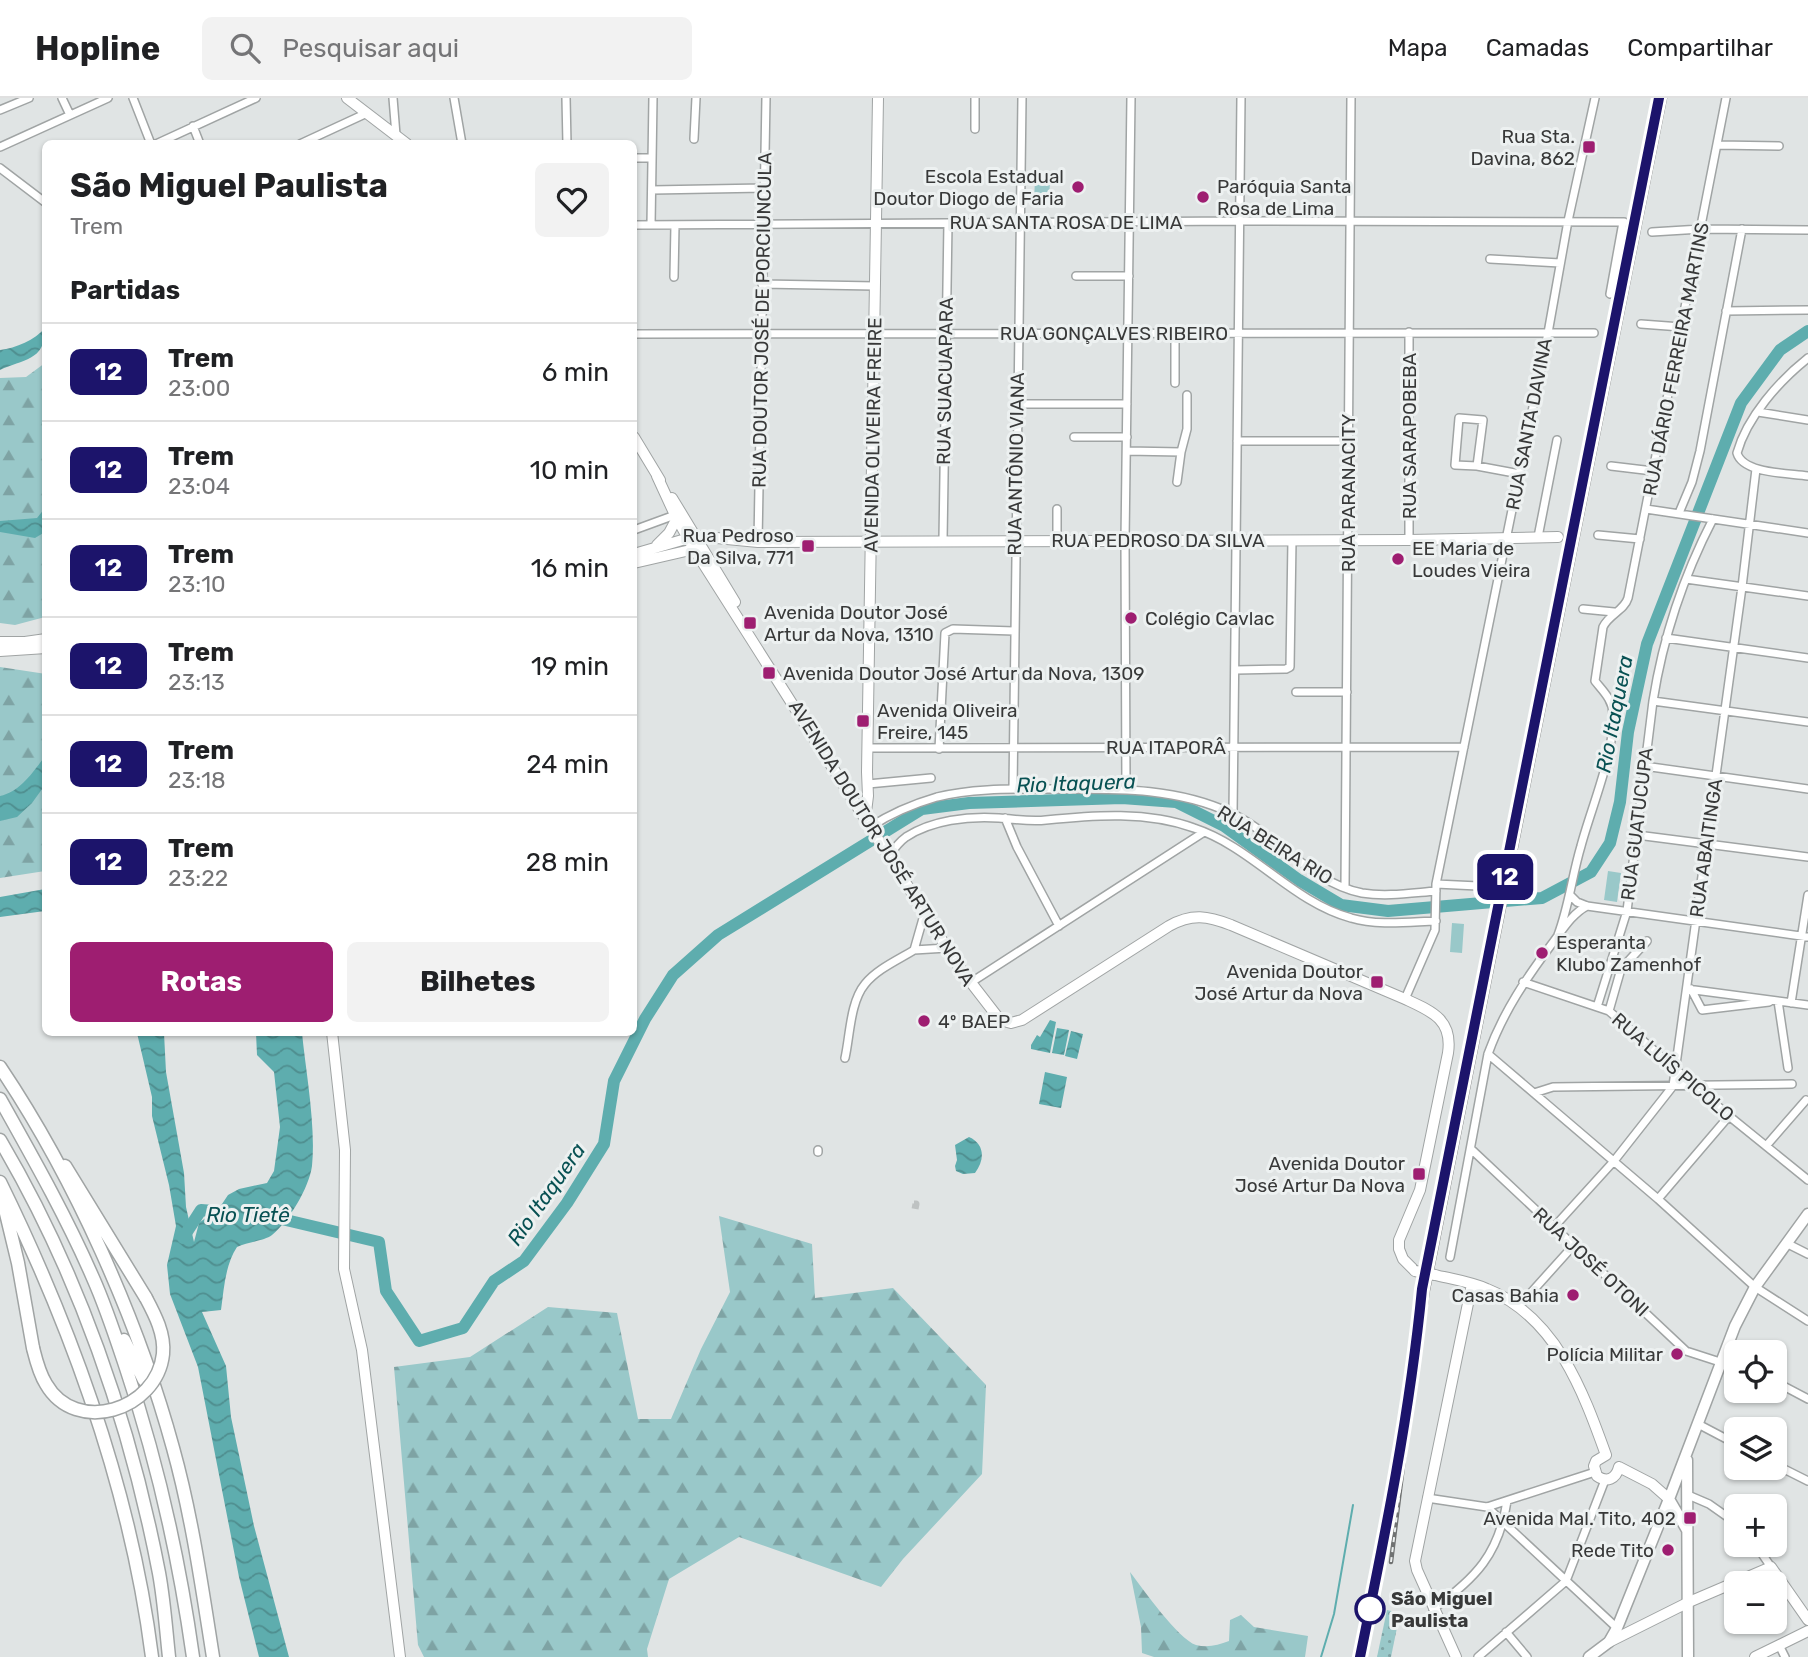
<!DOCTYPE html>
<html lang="pt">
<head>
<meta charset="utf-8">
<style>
  :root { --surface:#fff; --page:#f2f2f2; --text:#202124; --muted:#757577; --line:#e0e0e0; --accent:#9e1e71 }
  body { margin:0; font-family:Rubik,sans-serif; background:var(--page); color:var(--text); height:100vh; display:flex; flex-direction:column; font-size:26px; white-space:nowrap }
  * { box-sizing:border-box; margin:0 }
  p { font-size:23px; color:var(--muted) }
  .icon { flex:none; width:38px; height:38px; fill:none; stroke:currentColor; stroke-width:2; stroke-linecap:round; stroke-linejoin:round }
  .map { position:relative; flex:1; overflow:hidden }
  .side { position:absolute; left:42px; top:42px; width:595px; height:896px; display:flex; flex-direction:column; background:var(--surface); border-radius:10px; box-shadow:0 2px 5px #0004 }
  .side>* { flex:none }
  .badge { padding:0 14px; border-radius:10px; font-size:24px; line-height:46px }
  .tools { position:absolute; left:1724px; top:1242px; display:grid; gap:14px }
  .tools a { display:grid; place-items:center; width:63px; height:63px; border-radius:10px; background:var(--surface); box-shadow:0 2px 5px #0004; font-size:35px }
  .map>.badge { position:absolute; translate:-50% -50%; box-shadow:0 0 0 4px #fff }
  h2 { padding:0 28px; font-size:26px; line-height:63px }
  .round { display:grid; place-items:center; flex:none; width:74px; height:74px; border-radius:10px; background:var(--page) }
  .overview { display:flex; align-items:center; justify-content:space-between; height:119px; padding:0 28px }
  h1 { font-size:33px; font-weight:700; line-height:52px }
  .button { display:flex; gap:14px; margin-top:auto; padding:14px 28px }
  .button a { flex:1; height:80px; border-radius:10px; background:var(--accent); color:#fff; font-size:28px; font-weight:700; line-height:80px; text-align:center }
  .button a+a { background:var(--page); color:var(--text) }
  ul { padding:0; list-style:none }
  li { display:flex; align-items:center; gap:21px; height:98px; padding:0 28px; border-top:2px solid var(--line) }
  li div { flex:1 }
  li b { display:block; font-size:26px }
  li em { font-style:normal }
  li .badge { min-width:77px; font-weight:700; text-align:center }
  header { display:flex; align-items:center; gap:42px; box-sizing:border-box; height:98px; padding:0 35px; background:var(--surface); border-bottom:2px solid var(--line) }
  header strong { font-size:33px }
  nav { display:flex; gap:38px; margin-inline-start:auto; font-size:24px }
  .search { width:490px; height:63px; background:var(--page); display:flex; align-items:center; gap:18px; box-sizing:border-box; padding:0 24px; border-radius:10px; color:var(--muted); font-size:26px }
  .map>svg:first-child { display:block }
  .grass { fill:url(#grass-dots) }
  .forest { fill:url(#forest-firs) }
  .garden { fill:#99c8c9 }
  .water { fill:url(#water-waves) }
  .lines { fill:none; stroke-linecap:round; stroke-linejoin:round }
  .stream { stroke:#5eadae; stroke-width:2 }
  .river { stroke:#5eadae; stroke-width:12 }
  .street-tunnel { stroke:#bec2c2; stroke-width:7; stroke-dasharray:7 3.5; stroke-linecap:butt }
  .street-casing { stroke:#a0a4a4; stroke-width:10 }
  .secondary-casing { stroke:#a0a4a4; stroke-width:12 }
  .primary-casing { stroke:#a0a4a4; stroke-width:13 }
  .highway-casing { stroke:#a0a4a4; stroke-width:15 }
  .street { stroke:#fff; stroke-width:7 }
  .secondary { stroke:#fff; stroke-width:10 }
  .primary { stroke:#fff; stroke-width:10 }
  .highway { stroke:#fff; stroke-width:12 }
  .rail-casing { stroke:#707272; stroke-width:4.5 }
  .rail { stroke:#edf1f1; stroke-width:2; stroke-dasharray:5; stroke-linecap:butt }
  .secondary-bridge-casing { stroke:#a0a4a4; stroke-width:12; stroke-linecap:butt }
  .highway-bridge-casing { stroke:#a0a4a4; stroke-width:15; stroke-linecap:butt }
  .secondary-bridge { stroke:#fff; stroke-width:10 }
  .highway-bridge { stroke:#fff; stroke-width:12 }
  .line-casing { stroke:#fff; stroke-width:16 }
  .line { stroke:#1c146b; stroke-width:10 }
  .poi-dot { fill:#9e1e71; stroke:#edf1f1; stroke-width:2.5 }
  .stop-dot { fill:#fff; stroke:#1c146b; stroke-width:3.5 }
  .labels { text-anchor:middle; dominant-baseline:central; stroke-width:6; stroke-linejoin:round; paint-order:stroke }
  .poi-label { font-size:19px; fill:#383939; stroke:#edf1f1; text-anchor:end }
  .street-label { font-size:19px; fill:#383939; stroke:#edf1f1 }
  .stop-label { font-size:19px; font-weight:bold; fill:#383939; stroke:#edf1f1; text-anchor:start }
  .water-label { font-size:21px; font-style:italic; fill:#085153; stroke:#edf1f1 }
</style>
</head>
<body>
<header>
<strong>Hopline</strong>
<div class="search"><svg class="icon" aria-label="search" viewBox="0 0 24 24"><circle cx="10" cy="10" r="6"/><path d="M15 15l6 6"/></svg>Pesquisar aqui</div>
<nav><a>Mapa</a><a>Camadas</a><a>Compartilhar</a></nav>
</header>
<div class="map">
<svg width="1808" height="1559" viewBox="0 0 1808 1559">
  <defs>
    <pattern id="grass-dots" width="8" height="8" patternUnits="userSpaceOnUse" patternTransform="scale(1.75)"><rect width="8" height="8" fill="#99c8c9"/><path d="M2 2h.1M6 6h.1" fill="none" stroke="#7ea3a4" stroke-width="1.8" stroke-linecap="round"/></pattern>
    <pattern id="forest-firs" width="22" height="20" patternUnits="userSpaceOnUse" patternTransform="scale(1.75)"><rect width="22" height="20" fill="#99c8c9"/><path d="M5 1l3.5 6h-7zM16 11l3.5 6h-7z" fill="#7ea3a4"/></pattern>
    <pattern id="water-waves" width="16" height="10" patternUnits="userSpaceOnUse" patternTransform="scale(1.75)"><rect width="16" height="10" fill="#5eadae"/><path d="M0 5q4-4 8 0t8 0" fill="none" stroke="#4f8e8f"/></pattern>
  </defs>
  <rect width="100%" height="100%" fill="#e0e4e4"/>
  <!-- grass -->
  <path class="grass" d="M1387,1512L1400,1515L1391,1559H1377Z"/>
  <!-- forest -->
  <path class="forest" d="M45,265V519L15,527L0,525V280L26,279Z
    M0,569L46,576L45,773L0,780Z
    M719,1118L812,1146L815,1200L893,1190L986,1287L982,1376L903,1461L881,1489L739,1439L669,1481L647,1551L648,1559H424L418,1547L394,1269L470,1259L548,1209L617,1215L638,1321H671L701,1251L730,1194Z
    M1130,1474C1143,1491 1178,1541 1196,1547C1208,1550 1218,1547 1229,1543L1230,1522L1241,1517L1254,1529L1308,1538L1305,1559H1154L1142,1555L1141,1529Z"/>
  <!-- garden -->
  <path class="garden" d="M1035,80L1050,81L1049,105H1034Z
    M1608,773L1621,775L1617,804L1604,802Z
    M1452,825L1464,826L1462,855L1450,854Z"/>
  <!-- water -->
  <path class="water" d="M45,230C46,263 23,261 0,272V252C16,250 35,242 45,230Z
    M45,410V434L35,440L0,434V423L37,420Z
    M45,658V687L32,705L17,719L0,723V698C20,694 34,673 45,658Z
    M45,791V813L0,819V799Z
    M1050,922L1056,924L1050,955L1031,951V947L1037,937L1040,939Z
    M1057,930L1069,932L1064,957L1052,955Z
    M1071,933L1083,936L1077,961L1065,958Z
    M137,935H164L166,974L184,1075L186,1109L194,1144L199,1125L220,1109L228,1097L239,1091L267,1085L274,1073L280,1029L274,974L257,957L256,935H302C306,975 316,1028 312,1068C309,1090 289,1123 272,1137C264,1143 247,1144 237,1149C225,1167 224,1191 221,1212L202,1214L226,1268L231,1319L254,1428L289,1559H259L239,1479L198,1269L170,1196L167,1167L176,1128L169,1087L152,1018V999Z
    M1045,974L1067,979L1061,1010L1039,1006Z
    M969,1039C985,1046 985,1062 975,1075L963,1076L956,1073L955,1068L957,1062L955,1047Z"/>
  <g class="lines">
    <!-- stream -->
    <path class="stream" d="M1321,1559L1334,1516L1353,1407"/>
    <!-- river -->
    <path class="river" d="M269,1118L379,1144L386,1193L419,1243L463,1230L494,1183L524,1163L567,1105L604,1046L614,983L645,921L673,877L718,837L922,711L969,705L1122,700L1176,704L1224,728L1299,782L1341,807L1388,813L1542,800L1591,774L1610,745L1620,704L1628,634L1647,546L1741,305L1780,252L1808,233
      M183,1140L201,1112L226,1114"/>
    <!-- street-tunnel -->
    <path class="street-tunnel" d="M914,1106H916L915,1111"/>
    <!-- street casing -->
    <g class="street-casing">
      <path id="street" d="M62,0L70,17
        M133,0L151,46
        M393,0L396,37
        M454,0L462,46
        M566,0L567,46
        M0,12L29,0
        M193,28L200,46
        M975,31V0
        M694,41L696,0
        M156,46L256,0
        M300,46L367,15
        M1718,47L1779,48
        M0,49L108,0
        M634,60H652
        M0,70L46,105
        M652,92L764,90
        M634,127L1239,123L1624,124
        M651,127L653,0
        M1652,134L1701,131L1808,132
        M1490,161L1560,165
        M1076,178H1129
        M674,179L675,127
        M762,186L875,188
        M1610,196L1623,124
        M1726,213L1808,212
        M1641,226L1681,229
        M1175,235V285
        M634,236L1594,235
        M1808,260C1779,283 1747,319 1737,355C1743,376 1789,375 1808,378
        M1018,306H1127
        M1758,314L1808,322
        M1074,339H1127
        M1237,343H1348
        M1127,353L1181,354L1187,331V297
        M1477,368L1483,322L1459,320L1455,367L1477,368L1520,376
        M1611,368L1653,373
        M1177,384L1181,354
        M1646,411L1808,435
        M1679,415L1692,384L1700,353L1742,131
        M634,432L675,417
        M1598,437L1640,441
        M1538,439L1557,342
        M943,442L948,125
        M1409,442V234
        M1057,443V411
        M758,444L766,0
        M1686,481L1808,498
        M1583,511L1614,514
        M1666,540L1808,560
        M1236,572L1286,571L1290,569L1292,442
        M1296,594H1347
        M1653,603L1808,624
        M867,650L1464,649
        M939,651L945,535L953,531L1014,533
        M1644,668L1808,691
        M868,686L931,680
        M1013,691L1022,0
        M1126,691L1125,442L1131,0
        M1233,716L1241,0
        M1005,720L1017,749L1059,828
        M870,729C890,716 913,706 937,699C973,690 1012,691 1048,691C1111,691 1173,688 1231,715C1276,736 1311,785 1362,795C1386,799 1411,795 1436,793
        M1637,737L1808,759
        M888,759C893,752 899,744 906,739C932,722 968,718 999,720C1015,721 1030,724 1046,722C1095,717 1147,713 1194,730C1252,749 1292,804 1351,820C1378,828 1408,824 1436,823
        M1436,786L1478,788
        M1345,789L1351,0
        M1571,798L1577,804L1587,808L1808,839
        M924,817L914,852L947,850
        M1558,837C1569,808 1572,778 1581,748C1591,710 1615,655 1613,616C1613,602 1603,593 1595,583L1603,529C1609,516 1624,513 1628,500L1726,0
        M1523,884L1609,913L1729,1018L1808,1082
        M970,885L1204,734
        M1687,891L1808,907
        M1691,891L1702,912L1769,904
        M1405,901L1435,832L1436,786L1548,235L1568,123L1595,0
        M1778,903L1788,970
        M1791,905L1808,797
        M1597,909L1627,813L1653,603C1663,540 1684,477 1713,421
        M1609,913L1621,871L1647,843
        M1488,956L1658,1101L1755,1189L1808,1223
        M845,960C850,938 850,904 865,886C877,871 898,862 914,852
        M1534,995L1553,989L1792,986
        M1766,1048L1806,1002
        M1471,1051L1686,1253L1720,1264
        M818,1052V1054
        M1658,1101L1729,1018
        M1554,1129L1614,1063L1673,988L1742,489L1756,371
        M1786,1145L1808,1156
        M1450,1159L1488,956C1503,914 1527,879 1554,843C1563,831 1573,815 1587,808
        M1519,1208L1573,1148
        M1723,1257L1736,1263
        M1774,1283L1808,1301
        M1698,1326L1736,1346
        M1774,1366L1808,1383
        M1688,1397L1709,1406L1736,1425
        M1427,1400L1487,1409L1595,1374
        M1487,1409L1617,1530
        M1756,1447L1771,1469
        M1433,1511C1476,1480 1499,1456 1507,1403
        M1506,1534L1527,1559
        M1779,1547L1785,1559
        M1478,1559L1566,1483L1605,1382"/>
    </g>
    <!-- secondary casing -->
    <g class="secondary-casing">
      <path id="secondary" d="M347,0L407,46
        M634,339L660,382
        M657,378L675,417L694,451L959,869L1000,922L1011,925L1022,922L1169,828C1192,815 1208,818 1231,827L1405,901C1431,913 1453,921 1448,955L1420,1092L1399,1142V1151L1403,1161L1415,1173
        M672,400L735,504
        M657,447L669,435L677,420
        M634,456L696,438L758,444L1409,442L1558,439
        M634,465L699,450
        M0,544H25L46,541
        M0,553L46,550
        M865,722L868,698L867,674L878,0
        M332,934L345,1052L344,1171L362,1252L400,1559
        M1435,1177C1452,1181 1471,1184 1487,1191C1556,1219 1583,1293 1606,1357
        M1606,1357L1596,1363L1594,1368L1597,1378C1607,1385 1616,1381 1619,1369
        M1619,1369L1652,1386L1669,1401
        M1609,1544L1689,1504L1771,1469L1808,1522
        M1456,1559L1417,1472L1415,1463L1472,1186
        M1755,1559L1808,1533"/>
    </g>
    <!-- primary casing -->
    <g class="primary-casing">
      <path id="primary" d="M1687,1362L1688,1559
        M1669,1401L1687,1432
        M1589,1559L1609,1544L1617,1530L1669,1401L1735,1228L1755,1189L1808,1116"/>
    </g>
    <!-- highway casing -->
    <g class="highway-casing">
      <path id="highway" d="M0,969C74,1079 138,1222 173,1350C192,1418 202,1490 213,1559
        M0,1001C33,1060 66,1118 93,1180C106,1209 116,1240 126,1270C158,1365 179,1460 193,1559
        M0,1042C78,1174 130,1324 159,1475C164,1502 166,1531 169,1559
        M65,1068L146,1200
        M0,1084C73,1233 131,1394 152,1559
        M3,1103L18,1165L33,1250
        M124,1242L144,1282"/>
    </g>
    <!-- street -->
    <use href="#street" class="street"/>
    <!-- secondary -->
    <use href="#secondary" class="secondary"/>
    <!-- primary -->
    <use href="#primary" class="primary"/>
    <!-- highway -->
    <use href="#highway" class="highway"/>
    <!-- rail casing -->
    <g class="rail-casing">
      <path id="rail" d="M1380,1462L1388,1424
        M1391,1464L1409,1320L1428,1192L1665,0"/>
    </g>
    <!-- rail -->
    <use href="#rail" class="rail"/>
    <!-- secondary-bridge casing -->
    <g class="secondary-bridge-casing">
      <path id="secondary-bridge" d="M1415,1173L1435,1177"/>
    </g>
    <!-- highway-bridge casing -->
    <g class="highway-bridge-casing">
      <path id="highway-bridge" d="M33,1250C36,1262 39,1275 46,1286C76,1338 157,1312 163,1256C165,1236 155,1217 146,1200"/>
    </g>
    <!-- secondary-bridge -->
    <use href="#secondary-bridge" class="secondary-bridge"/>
    <!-- highway-bridge -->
    <use href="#highway-bridge" class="highway-bridge"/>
  </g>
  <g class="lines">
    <!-- line casing -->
    <g class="line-casing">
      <path id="line" d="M1360,1559C1385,1437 1410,1315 1422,1191L1659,0"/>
    </g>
    <!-- line -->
    <use href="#line" class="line"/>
  </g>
  <!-- markers -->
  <g class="poi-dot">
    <rect x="1582" y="42" width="14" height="14" rx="3.5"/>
    <circle cx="1078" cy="89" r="7"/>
    <circle cx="1203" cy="99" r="7"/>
    <rect x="801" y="441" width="14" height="14" rx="3.5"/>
    <circle cx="1398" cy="461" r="7"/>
    <circle cx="1131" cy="520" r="7"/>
    <rect x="743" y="518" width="14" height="14" rx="3.5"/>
    <rect x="762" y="568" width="14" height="14" rx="3.5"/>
    <rect x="856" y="616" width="14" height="14" rx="3.5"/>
    <circle cx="1542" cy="855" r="7"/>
    <rect x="1370" y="877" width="14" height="14" rx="3.5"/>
    <circle cx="924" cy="923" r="7"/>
    <rect x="1412" y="1069" width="14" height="14" rx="3.5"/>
    <circle cx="1573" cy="1197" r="7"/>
    <circle cx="1677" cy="1256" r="7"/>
    <rect x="1683" y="1413" width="14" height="14" rx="3.5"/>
    <circle cx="1668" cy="1452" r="7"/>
  </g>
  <circle class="stop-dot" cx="1370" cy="1511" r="14"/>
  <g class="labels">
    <!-- poi labels -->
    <g class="poi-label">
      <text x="1575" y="38">Rua Sta.<tspan x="1575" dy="22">Davina, 862</tspan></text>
      <text x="1064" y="78">Escola Estadual<tspan x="1064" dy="22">Doutor Diogo de Faria</tspan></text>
      <text x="1217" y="88" text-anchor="start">Paróquia Santa<tspan x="1217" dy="22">Rosa de Lima</tspan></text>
      <text x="794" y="437">Rua Pedroso<tspan x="794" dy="22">Da Silva, 771</tspan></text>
      <text x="1412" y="450" text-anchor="start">EE Maria de<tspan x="1412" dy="22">Loudes Vieira</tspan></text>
      <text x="764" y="514" text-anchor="start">Avenida Doutor José<tspan x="764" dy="22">Artur da Nova, 1310</tspan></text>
      <text x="1145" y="520" text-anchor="start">Colégio Cavlac</text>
      <text x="783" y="575" text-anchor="start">Avenida Doutor José Artur da Nova, 1309</text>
      <text x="877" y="612" text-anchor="start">Avenida Oliveira<tspan x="877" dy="22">Freire, 145</tspan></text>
      <text x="1556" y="844" text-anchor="start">Esperanta<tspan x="1556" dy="22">Klubo Zamenhof</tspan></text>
      <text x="1363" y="873">Avenida Doutor<tspan x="1363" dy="22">José Artur da Nova</tspan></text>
      <text x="938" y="923" text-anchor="start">4º BAEP</text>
      <text x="1405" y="1065">Avenida Doutor<tspan x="1405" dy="22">José Artur Da Nova</tspan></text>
      <text x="1559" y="1197">Casas Bahia</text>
      <text x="1663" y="1256">Polícia Militar</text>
      <text x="1676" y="1420">Avenida Mal. Tito, 402</text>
      <text x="1654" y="1452">Rede Tito</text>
    </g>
    <!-- street labels -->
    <g class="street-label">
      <text x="1066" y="124">RUA SANTA ROSA DE LIMA</text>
      <text transform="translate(762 222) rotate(-89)">RUA DOUTOR JOSÉ DE PORCIUNCULA</text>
      <text x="1114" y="235">RUA GONÇALVES RIBEIRO</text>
      <text transform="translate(1676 261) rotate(-79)">RUA DÁRIO FERREIRA MARTINS</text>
      <text transform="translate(945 283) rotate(-89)">RUA SUACUAPARA</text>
      <text transform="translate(1529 326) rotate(-79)">RUA SANTA DAVINA</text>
      <text transform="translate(873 337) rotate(-89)">AVENIDA OLIVEIRA FREIRE</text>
      <text transform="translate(1409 338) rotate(-90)">RUA SARAPOBEBA</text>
      <text transform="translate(1016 366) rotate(-89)">RUA ANTÔNIO VIANA</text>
      <text transform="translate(1348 395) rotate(-90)">RUA PARANACITY</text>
      <text x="1158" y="442">RUA PEDROSO DA SILVA</text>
      <text x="1166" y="649">RUA ITAPORÂ</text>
      <text transform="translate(1637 726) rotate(-83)">RUA GUATUCUPA</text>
      <text transform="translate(882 745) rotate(58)">AVENIDA DOUTOR JOSÉ ARTUR NOVA</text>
      <text transform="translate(1275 747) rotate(32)">RUA BEIRA RIO</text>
      <text transform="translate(1706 750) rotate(-82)">RUA ABAITINGA</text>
      <text transform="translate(1673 969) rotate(41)">RUA LUÍS PICOLO</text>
      <text transform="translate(1591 1164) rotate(43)">RUA JOSÉ OTONI</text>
    </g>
    <!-- stop labels -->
    <g class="stop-label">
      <text x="1391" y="1500">São Miguel<tspan x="1391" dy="22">Paulista</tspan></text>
    </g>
    <!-- water labels -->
    <g class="water-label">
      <text transform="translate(1614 616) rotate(-79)">Rio Itaquera</text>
      <text transform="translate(1076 685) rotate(-2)">Rio Itaquera</text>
      <text transform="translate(546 1096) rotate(-55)">Rio Itaquera</text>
      <text x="248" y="1116">Rio Tietê</text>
    </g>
  </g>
</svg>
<div class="tools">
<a><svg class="icon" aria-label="locate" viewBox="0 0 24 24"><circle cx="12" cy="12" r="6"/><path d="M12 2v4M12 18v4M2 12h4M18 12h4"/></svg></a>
<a><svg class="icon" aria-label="layers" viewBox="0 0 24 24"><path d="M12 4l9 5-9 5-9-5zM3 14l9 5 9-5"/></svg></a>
<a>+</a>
<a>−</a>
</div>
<b class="badge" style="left:1505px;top:779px;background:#1c146b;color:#fff">12</b>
<section class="side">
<div class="overview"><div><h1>São Miguel Paulista</h1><p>Trem</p></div><a class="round"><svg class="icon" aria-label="heart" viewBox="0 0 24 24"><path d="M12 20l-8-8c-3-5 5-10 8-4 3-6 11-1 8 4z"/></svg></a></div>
<h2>Partidas</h2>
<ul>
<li><span class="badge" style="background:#1c146b;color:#fff">12</span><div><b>Trem</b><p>23:00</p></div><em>6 min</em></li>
<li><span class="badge" style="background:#1c146b;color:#fff">12</span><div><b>Trem</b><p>23:04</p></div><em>10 min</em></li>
<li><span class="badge" style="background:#1c146b;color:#fff">12</span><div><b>Trem</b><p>23:10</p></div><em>16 min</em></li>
<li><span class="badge" style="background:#1c146b;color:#fff">12</span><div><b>Trem</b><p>23:13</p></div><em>19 min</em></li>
<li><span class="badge" style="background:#1c146b;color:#fff">12</span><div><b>Trem</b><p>23:18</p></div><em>24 min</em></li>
<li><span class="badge" style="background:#1c146b;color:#fff">12</span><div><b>Trem</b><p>23:22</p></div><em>28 min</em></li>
</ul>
<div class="button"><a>Rotas</a><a>Bilhetes</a></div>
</section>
</div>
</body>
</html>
